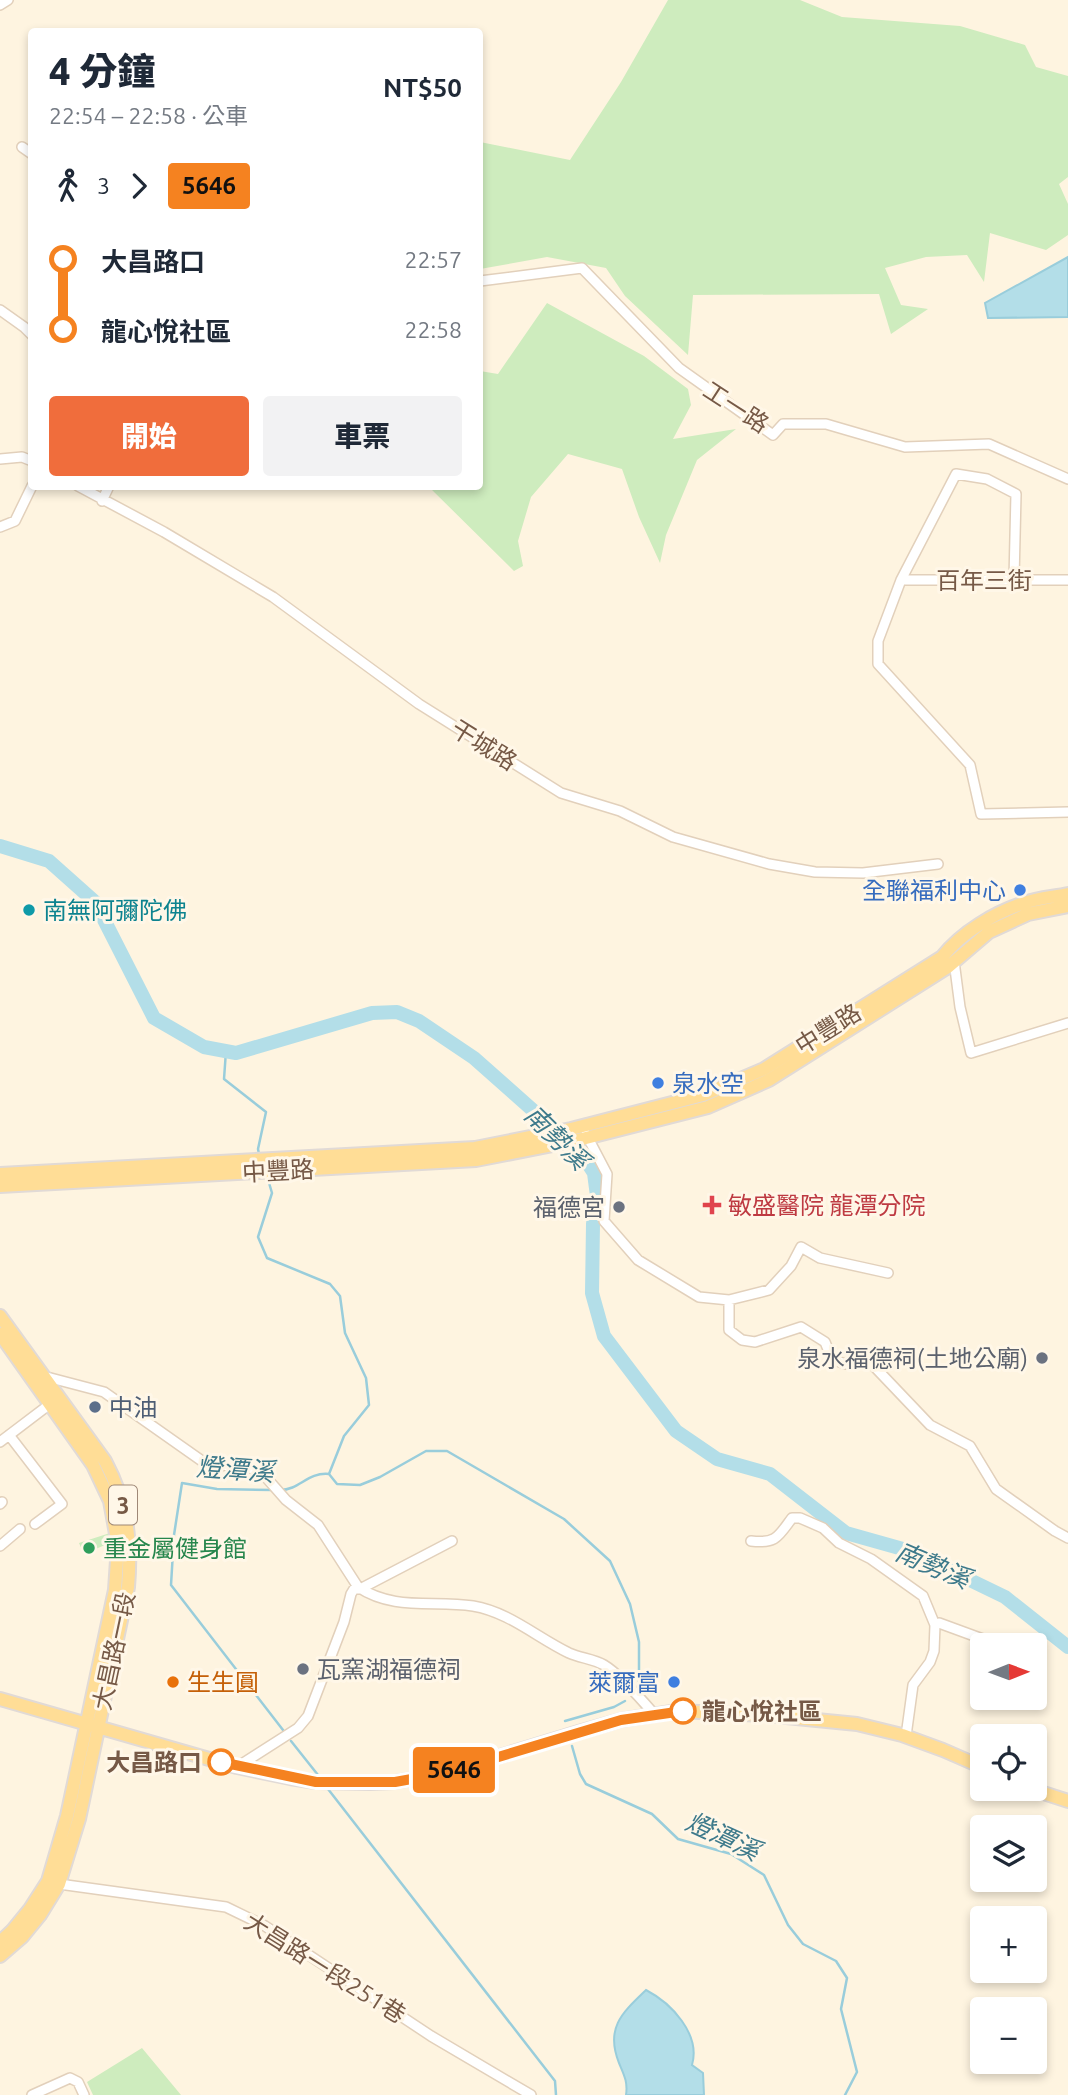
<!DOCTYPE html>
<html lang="zh-TW">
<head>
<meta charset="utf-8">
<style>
  :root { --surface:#fff; --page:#f2f2f3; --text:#1f2937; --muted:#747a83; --accent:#f06d3c }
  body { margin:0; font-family:Ubuntu,"Noto Sans TC",sans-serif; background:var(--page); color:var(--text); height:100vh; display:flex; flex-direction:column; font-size:26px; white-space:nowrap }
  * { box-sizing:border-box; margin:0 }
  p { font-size:23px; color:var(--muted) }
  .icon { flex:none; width:38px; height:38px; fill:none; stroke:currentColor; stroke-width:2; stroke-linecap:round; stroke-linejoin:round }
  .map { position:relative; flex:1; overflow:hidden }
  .sheet { position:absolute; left:28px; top:28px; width:455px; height:462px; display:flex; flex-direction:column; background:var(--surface); border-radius:7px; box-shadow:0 4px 10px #0003 }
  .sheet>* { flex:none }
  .badge { padding:0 14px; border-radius:5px; font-size:24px; line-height:46px }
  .needle { width:46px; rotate:89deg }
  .tools { position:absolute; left:970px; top:1633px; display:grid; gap:14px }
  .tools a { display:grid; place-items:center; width:77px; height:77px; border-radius:7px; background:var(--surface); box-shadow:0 4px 10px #0003; font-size:35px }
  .map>.badge { position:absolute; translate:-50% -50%; box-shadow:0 0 0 4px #fff }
  .legs { display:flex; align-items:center; gap:10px; height:77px; padding:0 21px; font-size:23px }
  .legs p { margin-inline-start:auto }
  .overview { display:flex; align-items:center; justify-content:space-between; height:119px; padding:0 21px }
  h1 { font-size:38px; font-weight:800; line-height:52px }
  .cta { display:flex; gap:14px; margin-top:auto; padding:14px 21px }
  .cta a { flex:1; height:80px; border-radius:7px; background:var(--accent); color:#fff; font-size:28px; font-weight:800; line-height:80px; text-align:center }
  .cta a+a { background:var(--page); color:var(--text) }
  ul { padding:0 21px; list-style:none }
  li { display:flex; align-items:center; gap:24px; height:70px; font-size:26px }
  li i { display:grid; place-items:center; width:10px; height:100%; margin:0 9px; background:currentColor }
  li i::after { content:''; width:18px; height:18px; margin:-9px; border:5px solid; border-radius:50%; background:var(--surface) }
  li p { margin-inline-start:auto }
  li:first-child i { background:linear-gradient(#0000 50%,currentColor 0) }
  li:last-child i { background:linear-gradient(currentColor 50%,#0000 0) }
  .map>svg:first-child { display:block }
  .green { fill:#ceecbe }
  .water { fill:#b3dee8; stroke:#99cddb; stroke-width:2 }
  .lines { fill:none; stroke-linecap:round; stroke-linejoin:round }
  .stream { stroke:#99cddb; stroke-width:2.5 }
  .river { stroke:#b3dee8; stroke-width:14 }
  .minor-casing { stroke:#e2d0bb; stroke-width:12 }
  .major-casing { stroke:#e1dad6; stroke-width:16 }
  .minor { stroke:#fff; stroke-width:9 }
  .major { stroke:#ffdd96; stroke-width:12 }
  .line-1-casing { stroke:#fff; stroke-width:16 }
  .line-1 { stroke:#f58220; stroke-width:10 }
  .shop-dot { fill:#3f7fe0; stroke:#fff7e8; stroke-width:2.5 }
  .culture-dot { fill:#0f9aa8; stroke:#fff7e8; stroke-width:2.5 }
  .health-dot { fill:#e0444e; stroke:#fff7e8; stroke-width:2.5 }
  .worship-dot { fill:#6b7280; stroke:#fff7e8; stroke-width:2.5 }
  .service-dot { fill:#5c6f8a; stroke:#fff7e8; stroke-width:2.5 }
  .leisure-dot { fill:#2e9e5b; stroke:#fff7e8; stroke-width:2.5 }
  .food-dot { fill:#e8710a; stroke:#fff7e8; stroke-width:2.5 }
  .stop-1-dot { fill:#fff; stroke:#f58220; stroke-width:3.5 }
  .labels { text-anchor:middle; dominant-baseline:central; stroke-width:6; stroke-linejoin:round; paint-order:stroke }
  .shield { fill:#fff7e8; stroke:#9f8877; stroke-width:2 }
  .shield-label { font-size:23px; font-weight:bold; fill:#765946 }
  .street-label { font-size:24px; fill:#765946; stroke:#fff7e8 }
  .shop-label { font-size:24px; fill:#366cbe; stroke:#fff7e8; text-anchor:end }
  .culture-label { font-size:24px; fill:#0d838f; stroke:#fff7e8; text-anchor:start }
  .health-label { font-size:24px; fill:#be3a42; stroke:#fff7e8; text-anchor:start }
  .worship-label { font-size:24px; fill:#5b616d; stroke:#fff7e8; text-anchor:end }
  .service-label { font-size:24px; fill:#4e5e75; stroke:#fff7e8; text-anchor:start }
  .leisure-label { font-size:24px; fill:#27864d; stroke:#fff7e8; text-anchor:start }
  .food-label { font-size:24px; fill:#c56008; stroke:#fff7e8; text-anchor:start }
  .stop-label { font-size:24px; font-weight:bold; fill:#765946; stroke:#fff7e8; text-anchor:start }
  .water-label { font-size:26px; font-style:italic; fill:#3e7a8b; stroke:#fff7e8 }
</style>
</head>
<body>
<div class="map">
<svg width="1068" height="2095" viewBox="0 0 1068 2095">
  <rect width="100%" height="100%" fill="#fef4e0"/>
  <!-- green -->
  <path class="green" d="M668,0H800L842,17L960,26L1025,45L1036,67L1068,76V177L1059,184L1068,204V235L1046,250L990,233L984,282L967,255L926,257L885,268L901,305L928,309L891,334L879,294L693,295L688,355L625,296L606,268L547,257L480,269V142L570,160L621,82Z
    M547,303L644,356L688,389L691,405L673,439L736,429L697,460L666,535L660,563L639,517L622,469L568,454L531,497L518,541L523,566L514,571L429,487L480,486V371L498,374Z
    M110,1533L112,1542L84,1554L79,1543Z
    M142,2048L181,2095H93L87,2082Z"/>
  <!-- water -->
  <path class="water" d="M1068,257V317L988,318L985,303Z
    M646,1990C671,2003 701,2034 692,2065L703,2073L704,2095H626C628,2082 624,2075 619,2063C605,2028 622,2013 646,1990Z"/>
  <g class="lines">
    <!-- stream -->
    <path class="stream" d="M226,1051L224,1079L266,1112L258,1149L259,1154
      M267,1176L272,1193L258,1237L267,1258L330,1284L340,1296L345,1333L366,1378L369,1405L344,1436L329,1474C307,1472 300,1490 280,1490
      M329,1474L337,1484L360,1485L380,1477L426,1451H447L564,1519L610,1561L630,1604L639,1642V1686
      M273,1490L217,1489L182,1483L174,1535L171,1585L283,1730
      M565,1721L614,1707L625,1701
      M291,1741L318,1775
      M572,1746L580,1774L586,1784L652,1814L678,1839L731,1854L764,1875L788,1925L803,1944L836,1961L847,1978L841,2009L857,2072L845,2095
      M328,1789L555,2081L556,2095"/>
    <!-- river -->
    <path class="river" d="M0,846L49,861L95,902L154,1018L204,1047L236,1053L372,1013L397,1012L419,1021L474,1058L581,1153L594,1173L597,1196L593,1224L592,1293L604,1336L676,1431L717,1459L770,1474L846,1533L910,1551L1005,1597L1068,1647"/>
    <!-- minor casing -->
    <g class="minor-casing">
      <path id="minor" d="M0,5L8,0
        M22,147L32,154
        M480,281L582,268L679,368L773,435L783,424H826L905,447L989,444L1068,479
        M0,310L24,327L32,335
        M0,459L22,457L32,461
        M78,486L164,532L273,597L419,704L561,793L620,811L673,837L769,864L815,872L863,873L938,864
        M102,501L109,486
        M0,527L15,521L32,486
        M1014,579L1016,494L987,479L956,474L901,580L878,641V664L970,765L981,814L1068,812
        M901,580H1068
        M954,961L960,1007L971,1053L1068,1023
        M586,1134L607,1174L604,1221L638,1260L699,1297L729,1300L769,1290L791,1266L801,1247L820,1258L888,1273
        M729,1300V1330L742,1340L755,1342L801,1327L825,1342L832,1359L845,1364L870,1362L930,1425L970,1446L996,1489L1055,1531L1068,1538
        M43,1376L104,1392L202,1461L213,1465L240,1466L254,1469L264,1475L286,1500L318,1525L358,1587C394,1611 433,1600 473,1606C509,1612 536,1637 569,1653C580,1658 594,1659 604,1665C619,1674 642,1700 654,1714
        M9,1435L62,1504L35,1524
        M0,1442L50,1404
        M0,1504L2,1502
        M751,1541C776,1544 778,1537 792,1518H800L823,1528L839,1543L871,1559L923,1596L935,1625
        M0,1546L20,1529
        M906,1736L913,1685L930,1662L934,1651L935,1625L939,1623L999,1645
        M237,1767L298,1728L308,1716L344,1622L351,1594L354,1589H360L452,1541
        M59,1884L226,1907L265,1926L431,2036L531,2095
        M32,2095L70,2078L78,2082L84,2095"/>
    </g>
    <!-- major casing -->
    <g class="major-casing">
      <path id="major" d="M0,1174L475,1148L571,1129L703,1095L764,1069L942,957C962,932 994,913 1024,903C1038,898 1054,897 1068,894
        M0,1186L476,1160L578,1140L708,1107L769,1080L948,967L989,932L1028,914L1068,906
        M0,1316L105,1461C127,1502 132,1541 128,1587L79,1819L59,1884L40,1915L22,1937L0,1956
        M0,1334L93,1465L110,1501L118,1545L115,1590L67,1816L48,1881L30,1909L12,1931L0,1942
        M0,1699L237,1767L290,1778L316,1782L370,1783L395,1782L445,1773L579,1732L621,1720L678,1711L766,1715L857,1724L902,1735L943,1750L982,1767
        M1028,1788L1068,1801"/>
    </g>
    <!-- minor -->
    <use href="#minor" class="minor"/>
    <!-- major -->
    <use href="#major" class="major"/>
  </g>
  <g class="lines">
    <!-- line-1 casing -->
    <g class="line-1-casing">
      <path id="line-1" d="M221,1762L316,1782H395L445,1773L621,1720L683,1711"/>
    </g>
    <!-- line-1 -->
    <use href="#line-1" class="line-1"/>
  </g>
  <!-- markers -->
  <g class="shop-dot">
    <circle cx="1020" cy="890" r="7"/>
    <circle cx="658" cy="1083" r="7"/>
    <circle cx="674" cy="1682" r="7"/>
  </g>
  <circle class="culture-dot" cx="29" cy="910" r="7"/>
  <path class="health-dot" d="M708.5 1194.5h7v7h7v7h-7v7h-7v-7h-7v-7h7z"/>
  <g class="worship-dot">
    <circle cx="619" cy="1207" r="7"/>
    <circle cx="1042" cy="1358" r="7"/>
    <circle cx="303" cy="1669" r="7"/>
  </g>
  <circle class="service-dot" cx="95" cy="1407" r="7"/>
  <circle class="leisure-dot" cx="89" cy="1548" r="7"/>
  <circle class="food-dot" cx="173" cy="1682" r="7"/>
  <g class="stop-1-dot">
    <circle cx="683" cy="1711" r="12"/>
    <circle cx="221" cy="1762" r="12"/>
  </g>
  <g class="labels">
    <!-- shield labels -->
    <rect class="shield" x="109" y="1485.5" width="28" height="39" rx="5"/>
    <g class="shield-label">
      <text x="123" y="1505">3</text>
    </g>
    <!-- street labels -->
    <g class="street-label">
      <text transform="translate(736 407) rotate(33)">工一路</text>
      <text x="984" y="580">百年三街</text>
      <text transform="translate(484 745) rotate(32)">干城路</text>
      <text transform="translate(828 1029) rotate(-32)">中豐路</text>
      <text transform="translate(278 1171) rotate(-3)">中豐路</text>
      <text transform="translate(114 1651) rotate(-78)">大昌路一段</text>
      <text transform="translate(325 1968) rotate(32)">大昌路一段251巷</text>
    </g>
    <!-- shop labels -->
    <g class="shop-label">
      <text x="1006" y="890">全聯福利中心</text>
      <text x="672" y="1083" text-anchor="start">泉水空</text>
      <text x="660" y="1682">萊爾富</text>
    </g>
    <!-- culture labels -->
    <g class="culture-label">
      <text x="43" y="910">南無阿彌陀佛</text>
    </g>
    <!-- health labels -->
    <g class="health-label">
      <text x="728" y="1205">敏盛醫院 龍潭分院</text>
    </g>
    <!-- worship labels -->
    <g class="worship-label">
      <text x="605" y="1207">福德宮</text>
      <text x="1028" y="1358">泉水福德祠(土地公廟)</text>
      <text x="317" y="1669" text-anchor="start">瓦窯湖福德祠</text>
    </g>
    <!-- service labels -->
    <g class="service-label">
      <text x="109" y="1407">中油</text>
    </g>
    <!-- leisure labels -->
    <g class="leisure-label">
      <text x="103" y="1548">重金屬健身館</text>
    </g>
    <!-- food labels -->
    <g class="food-label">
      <text x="187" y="1682">生生圓</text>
    </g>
    <!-- stop labels -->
    <g class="stop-label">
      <text x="702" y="1711">龍心悅社區</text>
      <text x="202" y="1762" text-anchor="end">大昌路口</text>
    </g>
    <!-- water labels -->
    <g class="water-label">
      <text transform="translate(557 1137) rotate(45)">南勢溪</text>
      <text transform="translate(235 1469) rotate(4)">燈潭溪</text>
      <text transform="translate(933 1565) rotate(23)">南勢溪</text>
      <text transform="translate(723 1836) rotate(25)">燈潭溪</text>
    </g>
  </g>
</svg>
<div class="tools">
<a><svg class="needle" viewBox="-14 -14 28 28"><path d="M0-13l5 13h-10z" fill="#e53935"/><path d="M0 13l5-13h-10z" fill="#747a83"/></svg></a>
<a><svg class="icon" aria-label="locate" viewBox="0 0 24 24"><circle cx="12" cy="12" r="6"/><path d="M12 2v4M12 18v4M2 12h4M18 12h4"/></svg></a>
<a><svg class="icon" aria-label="layers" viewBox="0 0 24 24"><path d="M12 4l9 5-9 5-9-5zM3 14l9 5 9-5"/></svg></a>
<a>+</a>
<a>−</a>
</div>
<b class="badge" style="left:454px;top:1770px;background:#f58220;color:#111">5646</b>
<section class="sheet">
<div class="overview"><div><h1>4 分鐘</h1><p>22:54 – 22:58 · 公車</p></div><b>NT$50</b></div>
<div class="legs"><svg class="icon" aria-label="walk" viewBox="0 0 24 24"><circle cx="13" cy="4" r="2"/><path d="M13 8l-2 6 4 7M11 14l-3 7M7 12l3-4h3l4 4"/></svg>3<svg class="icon" aria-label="forward" viewBox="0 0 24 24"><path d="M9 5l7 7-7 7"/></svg><b class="badge" style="background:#f58220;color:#111">5646</b></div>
<ul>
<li><i style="color:#f58220"></i><b>大昌路口</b><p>22:57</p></li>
<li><i style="color:#f58220"></i><b>龍心悅社區</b><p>22:58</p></li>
</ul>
<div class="cta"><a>開始</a><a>車票</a></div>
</section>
</div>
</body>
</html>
